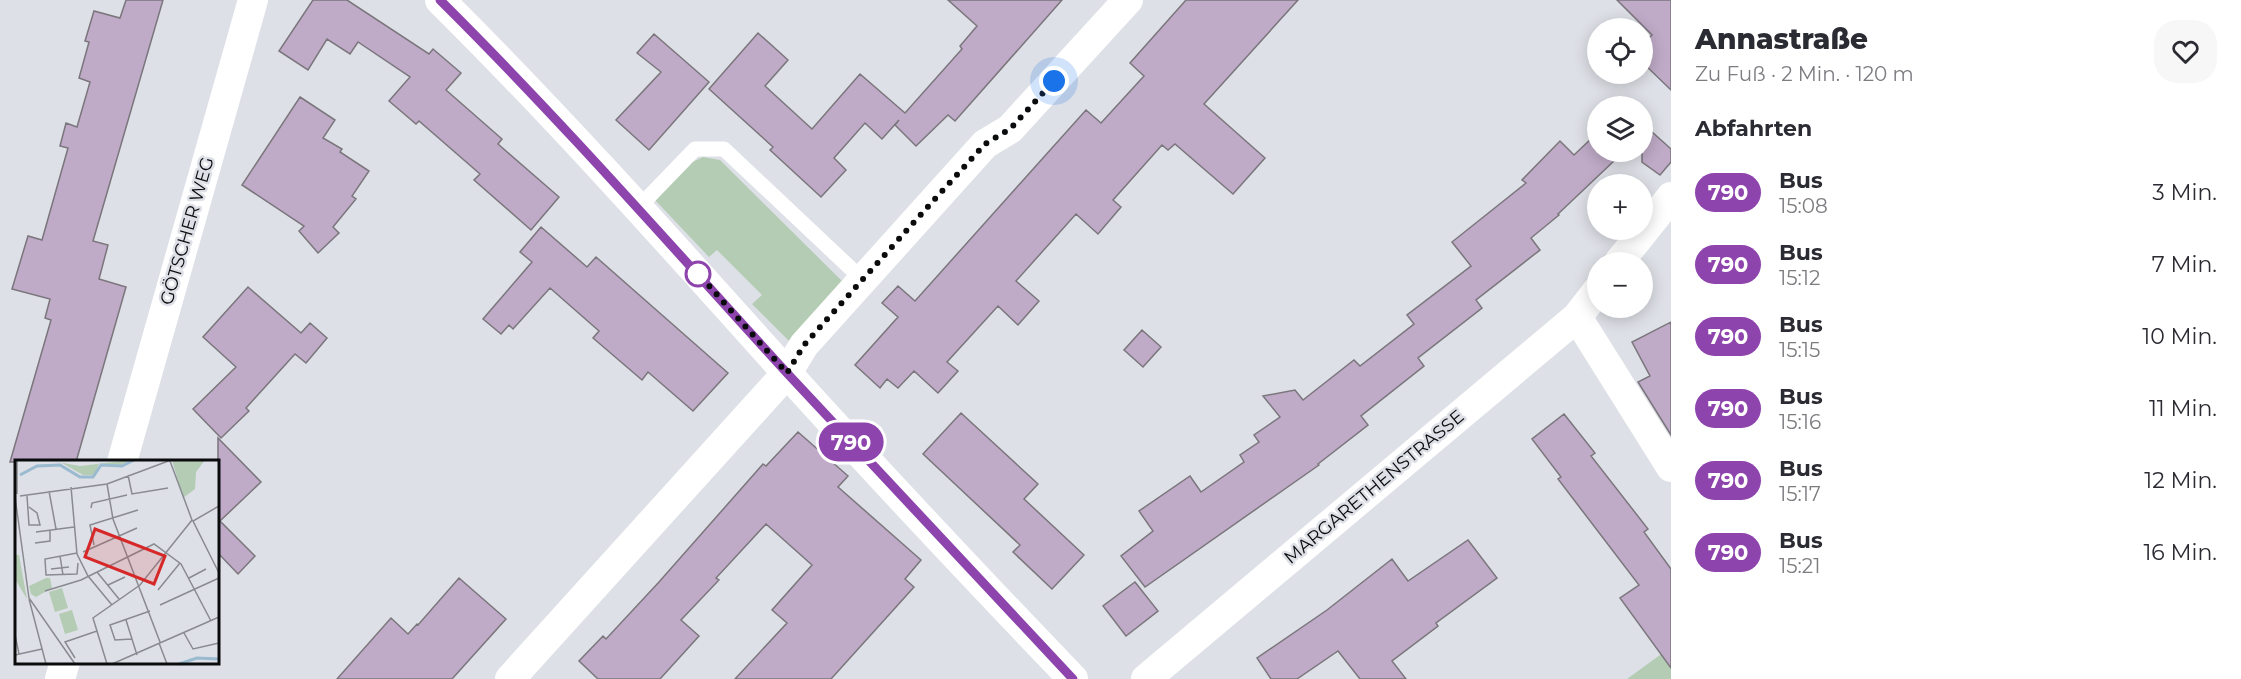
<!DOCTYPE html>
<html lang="de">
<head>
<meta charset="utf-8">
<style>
  :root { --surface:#fff; --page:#f7f7f7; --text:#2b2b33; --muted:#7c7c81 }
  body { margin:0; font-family:Montserrat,sans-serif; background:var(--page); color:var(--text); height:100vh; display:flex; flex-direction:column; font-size:22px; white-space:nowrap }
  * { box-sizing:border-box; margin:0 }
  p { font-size:20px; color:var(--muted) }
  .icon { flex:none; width:33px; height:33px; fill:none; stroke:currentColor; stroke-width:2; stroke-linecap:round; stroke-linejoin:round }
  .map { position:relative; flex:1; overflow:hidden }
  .drawer { display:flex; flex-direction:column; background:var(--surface); width:570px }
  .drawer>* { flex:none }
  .badge { padding:0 12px; border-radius:20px; font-size:21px; line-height:39px }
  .controls { position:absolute; left:1587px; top:18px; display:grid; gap:12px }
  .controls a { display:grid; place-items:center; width:66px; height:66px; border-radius:50%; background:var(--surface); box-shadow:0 3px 15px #0003; font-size:30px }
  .you { position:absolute; width:30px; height:30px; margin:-15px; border:4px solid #fff; border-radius:50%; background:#1a73e8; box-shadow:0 0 0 9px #1a73e833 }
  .map>.badge { position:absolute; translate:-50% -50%; box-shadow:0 0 0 3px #fff }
  h2 { padding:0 24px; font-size:22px; line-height:54px }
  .round { display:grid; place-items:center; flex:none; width:63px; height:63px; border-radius:24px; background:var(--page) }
  .summary { display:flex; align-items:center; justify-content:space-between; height:102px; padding:0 24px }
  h1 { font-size:28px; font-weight:800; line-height:45px }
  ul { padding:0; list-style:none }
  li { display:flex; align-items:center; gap:18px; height:72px; padding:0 24px }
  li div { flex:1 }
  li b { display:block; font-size:22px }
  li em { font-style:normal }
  li .badge { min-width:66px; font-weight:700; text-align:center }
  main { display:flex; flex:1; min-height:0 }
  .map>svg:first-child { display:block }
  .green { fill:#b4ccb3 }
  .building { fill:#bfaac7; stroke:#7a767c; stroke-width:1.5 }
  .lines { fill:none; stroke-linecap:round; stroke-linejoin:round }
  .lane { stroke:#fff; stroke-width:15 }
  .street { stroke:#fff; stroke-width:30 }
  .line-casing { stroke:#fff; stroke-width:14 }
  .line { stroke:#8e44ad; stroke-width:9 }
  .walk { stroke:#0a0b0d; stroke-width:6; stroke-dasharray:0 10.8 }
  .stop-dot { fill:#fff; stroke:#8e44ad; stroke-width:3 }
  .labels { text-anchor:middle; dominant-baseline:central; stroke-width:5; stroke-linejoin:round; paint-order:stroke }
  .street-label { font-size:18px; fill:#0a0b0d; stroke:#dee0e7 }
  .inset-river { fill:none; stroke:#99bacf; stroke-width:3 }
  .inset-road { fill:none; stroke:#898b90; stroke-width:1.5 }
  .view { fill:#d62828; fill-opacity:0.15; stroke:#d62828; stroke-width:3 }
  .inset-edge { fill:none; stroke:#0a0b0d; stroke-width:3 }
</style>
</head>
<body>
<main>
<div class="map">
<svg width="1671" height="679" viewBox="0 0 1671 679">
  <rect width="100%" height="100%" fill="#dee0e7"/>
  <!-- green -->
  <path class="green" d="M703,157L720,160L843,282L789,341L752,304L762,295L717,250L709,257L654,199L686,165Z
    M1671,647V679H1627Z"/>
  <!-- building -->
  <path class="building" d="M126,0H163L93,241L108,245L99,279L126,287L76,462H10L51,320L45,318L50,299L12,289L28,236L42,240L68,148L60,146L66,123L77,127L90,82L79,78L89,42L85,41L94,11L120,18Z
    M313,0H347L429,54L433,49L461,73L446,90L502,139L498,144L559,197L531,230L474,180L480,174L419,121L416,124L389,101L410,77L358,42L350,54L327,39L308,70L279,51Z
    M948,0H1062L955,121L948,115L916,146L895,125L899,120L882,139L865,123L834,158L846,170L821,197L770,150L773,147L709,89L758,33L788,60L765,86L812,129L860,74L905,113L962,49L960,46L977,26Z
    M1186,0H1298L1204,104L1265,158L1233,194L1175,144L1168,150L1162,145L1113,200L1121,207L1098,234L1076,214L1016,281L1039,301L1018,325L998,306L947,362L958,371L938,393L914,371L898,388L887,379L880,388L855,365L898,317L882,303L898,286L915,301L1086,110L1101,123L1144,76L1130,63Z
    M1617,0H1671V90L1642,62V44L1652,35Z
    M654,34L709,82L649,150L616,120L661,72L637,53Z
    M300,97L335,120L323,138L342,149L340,152L369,171L352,196L356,199L333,227L339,233L318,253L299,231L304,226L242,185Z
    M1642,123L1671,149V162L1660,175L1642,162Z
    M1593,137L1598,142V152H1607L1615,160L1558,214L1559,215L1531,238L1540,250L1476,300L1482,308L1418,358L1424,366L1361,416L1368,425L1318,464L1319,465L1145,587L1121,556L1153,531L1139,511L1190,476L1201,492L1244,462L1240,455L1259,442L1254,435L1280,417L1263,396L1295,390L1303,400L1354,360L1360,366L1414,324L1407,315L1471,266L1452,242L1526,183L1522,180L1560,141L1574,155Z
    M541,227L587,267L596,257L728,373L693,411L648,372L642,380L593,338L599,331L550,288L513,329L509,325L501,334L483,319L532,262L520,252Z
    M248,287L301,333L310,323L327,338L306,363L295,354L246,408L249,411L221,438L193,409L236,367L203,337Z
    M1671,322V435L1638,382L1650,376L1632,342Z
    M1142,330L1161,347L1143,367L1124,350Z
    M961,413L1038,484L1024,499L1084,555L1052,589L1013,552L1020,545L923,454Z
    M1564,414L1595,453L1591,456L1648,529L1644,532L1671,569V668L1620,598L1639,585L1558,479L1561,477L1532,439Z
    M798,432L848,476L838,487L921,560L905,579L914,587L831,679H735L787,623L772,610L812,565L766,524L716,578L719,580L681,620L699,636L660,679H598L579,661L603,636L606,639L659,582L763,464L766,466Z
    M218,438L261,482L220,521L255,556L238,574L218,553Z
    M1468,540L1497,578L1436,623L1438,626L1392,661L1406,679H1360L1338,651L1297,679H1271L1257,658L1327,610L1392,559L1408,581Z
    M459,578L506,619L452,679H337L391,618L408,634L417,624L418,625Z
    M1135,582L1158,611L1126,636L1103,606Z"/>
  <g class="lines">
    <!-- lane -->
    <path class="lane" d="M638,208L695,149H724L862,279"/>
    <!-- street -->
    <path class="street" d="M440,0C560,119 673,246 786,372C880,476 976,578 1073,679
      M1619,262L1671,197
      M1577,317L1671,467
      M122,462L253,0
      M60,679L65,662
      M510,679L787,373L804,345L985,144L1010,129L1128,0
      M1146,679L1577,317L1598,290"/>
  </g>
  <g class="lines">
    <!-- line casing -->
    <g class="line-casing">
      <path id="line" d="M440,0C560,119 672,247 786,372C881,475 977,577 1073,679"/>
    </g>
    <!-- line -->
    <use href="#line" class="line"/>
    <!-- walk -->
    <path class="walk" d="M698,274L693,268L787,373L804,345L933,201L985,144L1010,129L1054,81"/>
  </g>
  <!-- markers -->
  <circle class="stop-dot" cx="698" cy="274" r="12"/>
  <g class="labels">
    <!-- street labels -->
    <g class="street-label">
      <text transform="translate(187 231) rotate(-74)">GÖTSCHER WEG</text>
      <text transform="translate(1374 487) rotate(-40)">MARGARETHENSTRASSE</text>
    </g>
  </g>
  <!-- overview -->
  <g transform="translate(15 460)">
    <rect width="204" height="204" fill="#dee0e7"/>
    <path d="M31,0L65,6L116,0L106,5L84,4L79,15H68L47,3ZM157,0H190L181,12L180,29L168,38ZM0,95H4L12,139L0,119ZM31,118H35L37,128L21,137L16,134L14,126ZM47,128L53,148L40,152L34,132ZM57,150L63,170L50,174L44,154Z" fill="#b4ccb3"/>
    <path class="inset-river" d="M5,15L22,6L45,5L65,17H78L86,5L107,6L119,0M164,204L182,198L204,199"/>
    <path class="inset-road" d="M113,15L117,34L153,28M92,24L98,59L145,182M56,27L62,94L73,116L97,145M34,31L41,69M2,34V0M5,36L92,24L156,0M12,36L14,65H25L22,53L14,47M0,37L14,138L60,204M204,46L178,61L204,113M76,48L77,43L112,35M21,72L59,67M20,83L35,81V70M79,85L75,65L123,50M68,92L122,68M62,93L30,99L31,115L62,114L63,103M45,96L48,115M36,109L54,107M82,112L104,139M174,118L191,109M93,125L110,117M143,130L165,103M30,131L66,120L139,84L166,104L196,161M14,139L31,204M145,145L204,118M111,160L122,195M169,173L178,189L204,183M0,175L4,194M117,179L100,180L95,165L135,151M144,183L152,204M0,195L27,189M60,198L50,182L82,171M92,204L78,158L125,125L177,60L155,1M97,204L204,157"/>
    <path class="view" d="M80,69L150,96L139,124L70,97Z"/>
    <rect width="204" height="204" class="inset-edge"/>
  </g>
</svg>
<div class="controls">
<a><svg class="icon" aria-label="locate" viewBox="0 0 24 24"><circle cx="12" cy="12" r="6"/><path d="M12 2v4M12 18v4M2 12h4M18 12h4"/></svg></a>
<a><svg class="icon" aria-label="layers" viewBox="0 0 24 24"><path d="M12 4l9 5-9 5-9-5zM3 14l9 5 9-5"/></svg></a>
<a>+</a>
<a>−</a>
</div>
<div class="you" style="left:1054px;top:81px"></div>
<b class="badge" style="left:851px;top:442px;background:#8e44ad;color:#fff">790</b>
</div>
<section class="drawer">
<div class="summary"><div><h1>Annastraße</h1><p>Zu Fuß · 2 Min. · 120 m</p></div><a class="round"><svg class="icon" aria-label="heart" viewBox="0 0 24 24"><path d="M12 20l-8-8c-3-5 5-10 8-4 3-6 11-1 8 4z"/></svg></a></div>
<h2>Abfahrten</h2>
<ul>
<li><span class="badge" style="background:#8e44ad;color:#fff">790</span><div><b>Bus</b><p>15:08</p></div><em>3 Min.</em></li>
<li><span class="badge" style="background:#8e44ad;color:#fff">790</span><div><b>Bus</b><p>15:12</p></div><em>7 Min.</em></li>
<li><span class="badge" style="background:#8e44ad;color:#fff">790</span><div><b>Bus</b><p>15:15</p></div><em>10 Min.</em></li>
<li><span class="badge" style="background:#8e44ad;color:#fff">790</span><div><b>Bus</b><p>15:16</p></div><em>11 Min.</em></li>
<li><span class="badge" style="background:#8e44ad;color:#fff">790</span><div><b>Bus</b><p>15:17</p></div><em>12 Min.</em></li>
<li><span class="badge" style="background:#8e44ad;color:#fff">790</span><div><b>Bus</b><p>15:21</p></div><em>16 Min.</em></li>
</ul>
</section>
</main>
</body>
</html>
